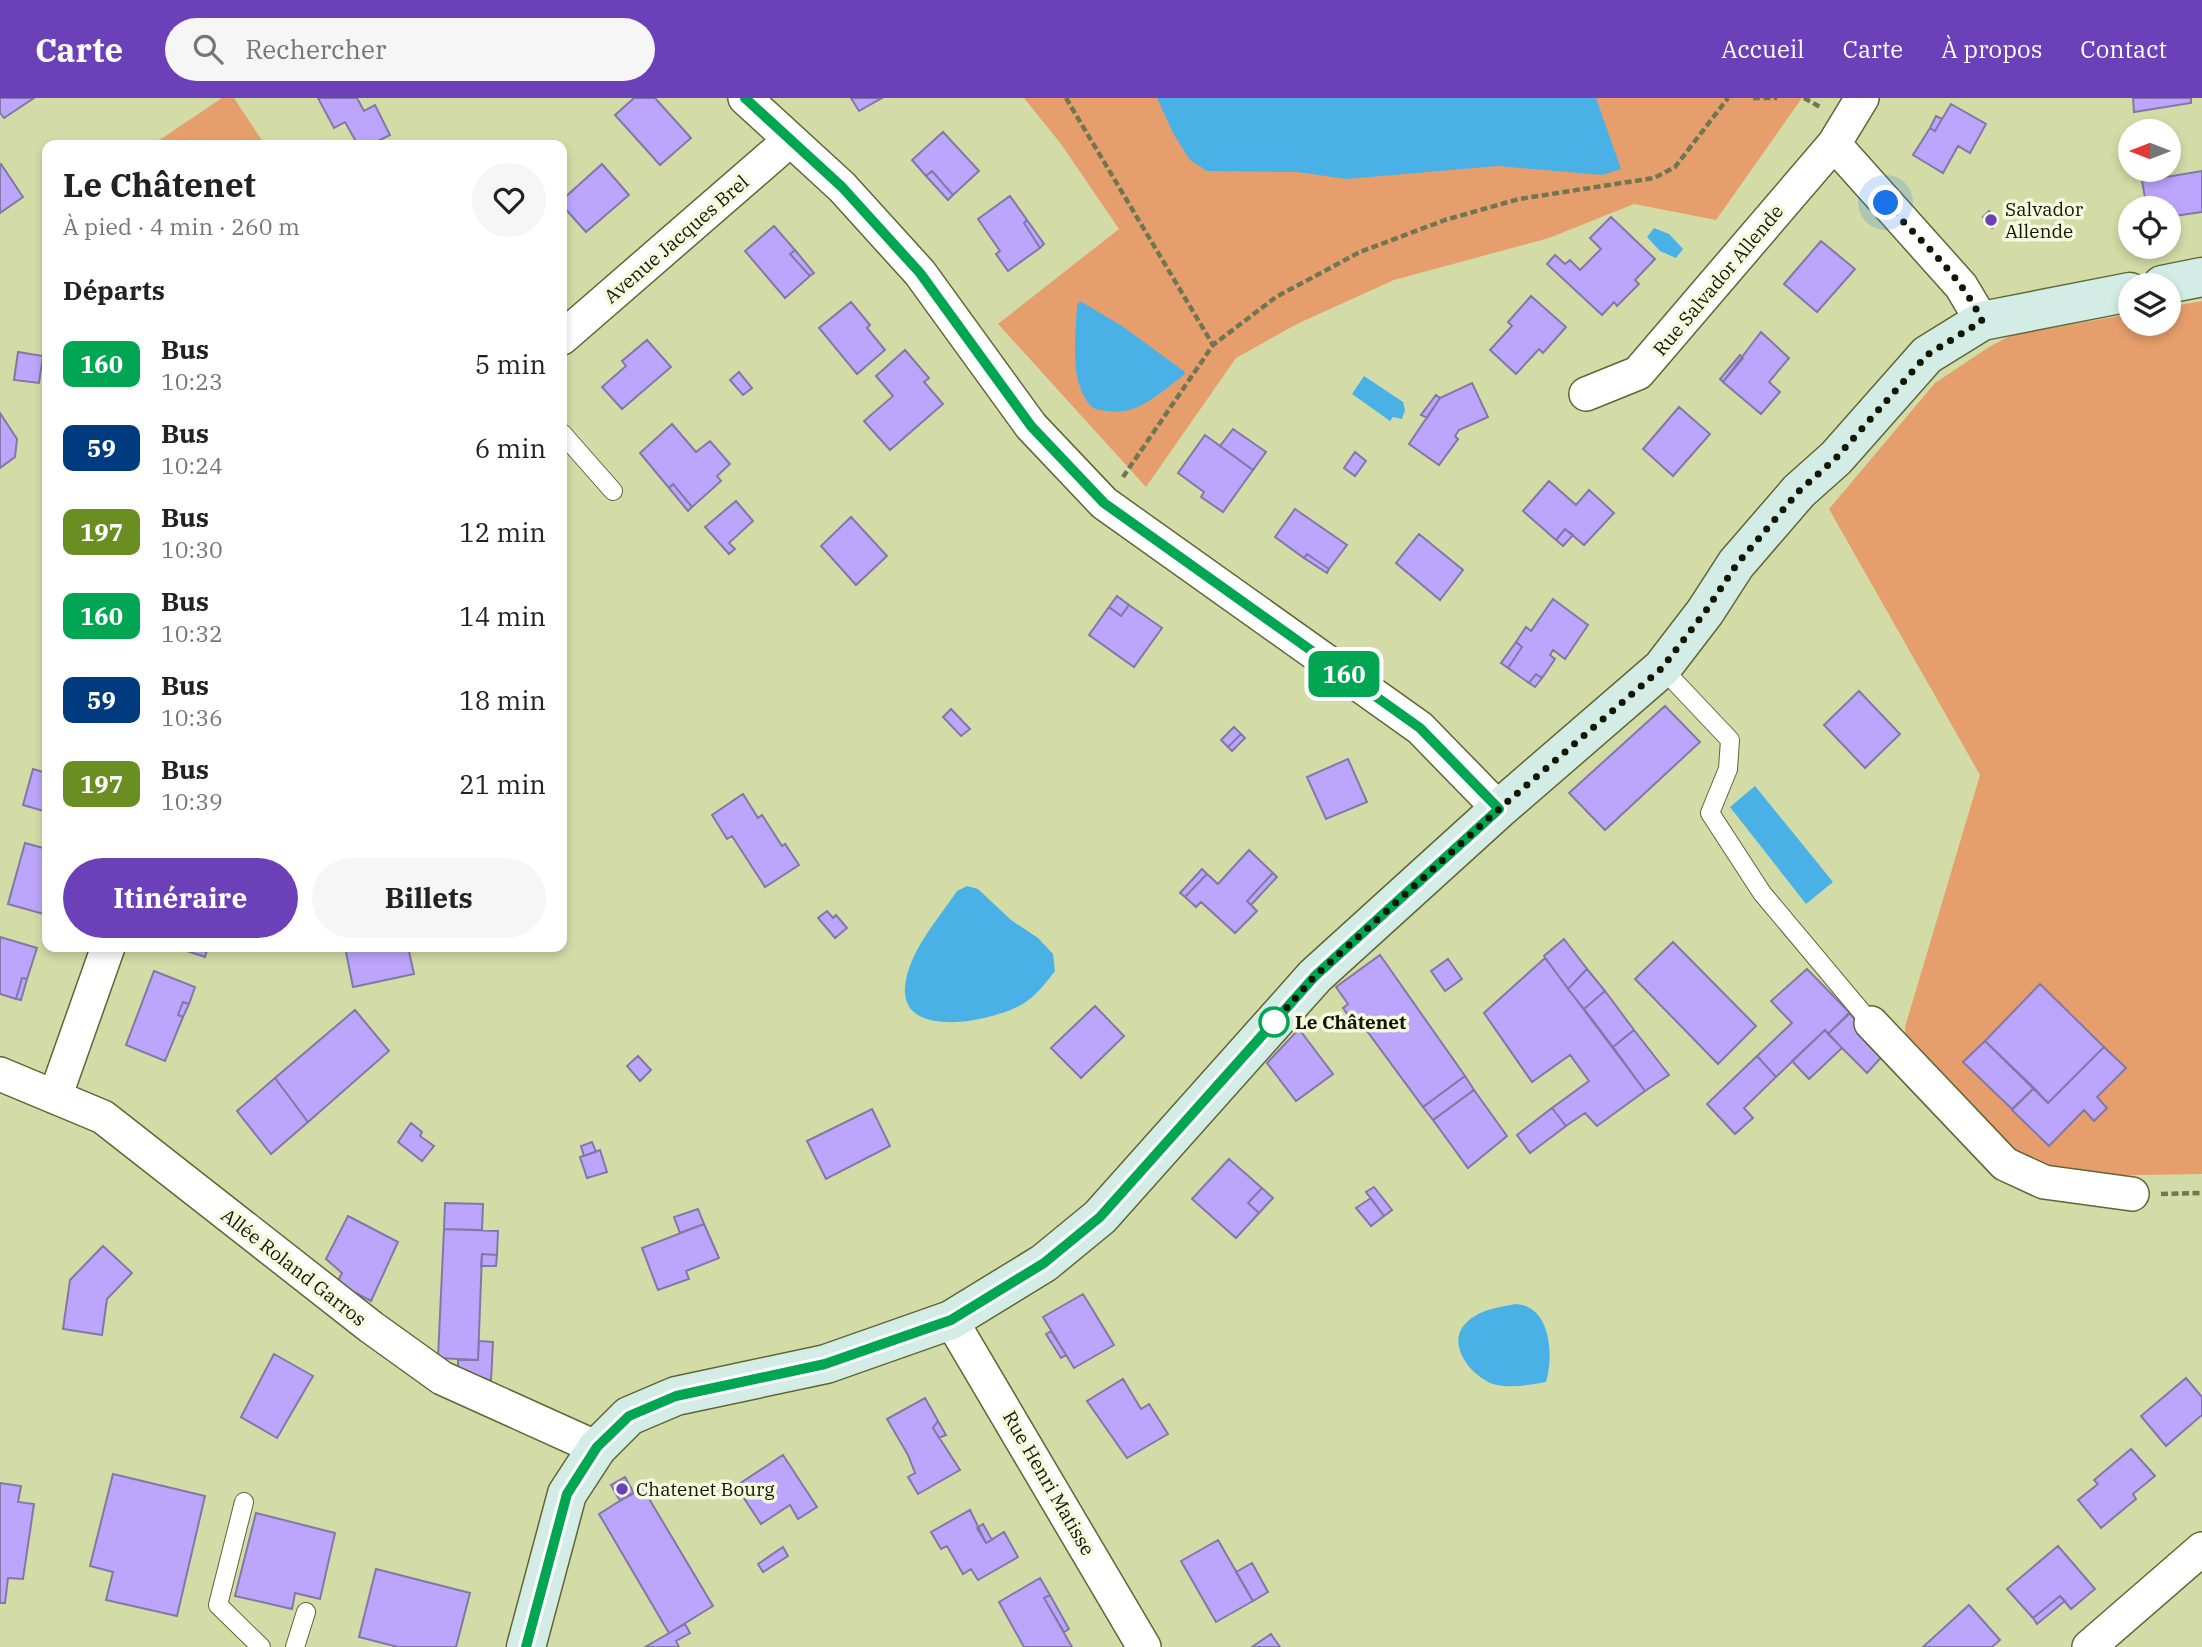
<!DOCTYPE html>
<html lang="fr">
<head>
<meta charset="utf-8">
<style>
  :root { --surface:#fff; --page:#f6f6f6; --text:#222; --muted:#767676; --accent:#6c40b8 }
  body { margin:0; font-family:"IBM Plex Serif",serif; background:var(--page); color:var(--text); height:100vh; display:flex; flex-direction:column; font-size:26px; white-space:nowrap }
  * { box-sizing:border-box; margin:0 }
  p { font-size:23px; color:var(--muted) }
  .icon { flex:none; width:38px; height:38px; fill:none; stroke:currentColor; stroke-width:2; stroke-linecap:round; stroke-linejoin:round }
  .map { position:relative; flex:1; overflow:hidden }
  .sheet { position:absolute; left:42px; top:42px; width:525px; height:812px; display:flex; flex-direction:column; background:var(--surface); border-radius:14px; box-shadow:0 4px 10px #0003 }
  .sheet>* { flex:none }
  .badge { padding:0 14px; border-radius:10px; font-size:24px; line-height:46px }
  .needle { width:46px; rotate:270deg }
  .fabs { position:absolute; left:2118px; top:21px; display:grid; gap:14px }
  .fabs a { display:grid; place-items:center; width:63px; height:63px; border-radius:50%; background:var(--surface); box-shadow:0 4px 10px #0003; font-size:35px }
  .you { position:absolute; width:35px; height:35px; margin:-18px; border:5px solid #fff; border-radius:50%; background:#1a73e8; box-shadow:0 0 0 10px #1a73e833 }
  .map>.badge { position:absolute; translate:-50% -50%; box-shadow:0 0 0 4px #fff }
  h2 { padding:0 21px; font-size:26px; line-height:63px }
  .round { display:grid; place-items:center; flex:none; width:74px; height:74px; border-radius:37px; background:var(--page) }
  .summary { display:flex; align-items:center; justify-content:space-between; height:119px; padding:0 21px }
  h1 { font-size:33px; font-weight:700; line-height:52px }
  .action { display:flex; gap:14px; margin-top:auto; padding:14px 21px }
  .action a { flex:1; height:80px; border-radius:42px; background:var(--accent); color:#fff; font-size:28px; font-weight:700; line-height:80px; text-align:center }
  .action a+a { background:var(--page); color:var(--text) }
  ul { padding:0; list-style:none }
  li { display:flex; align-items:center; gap:21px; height:84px; padding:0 21px }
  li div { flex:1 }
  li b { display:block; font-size:26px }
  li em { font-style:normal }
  li .badge { min-width:77px; font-weight:700; text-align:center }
  header { display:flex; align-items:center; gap:42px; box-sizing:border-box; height:98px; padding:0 35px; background:var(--accent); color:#fff }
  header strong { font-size:33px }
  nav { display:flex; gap:38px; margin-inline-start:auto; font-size:24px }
  .search { width:490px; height:63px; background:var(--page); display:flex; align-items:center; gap:18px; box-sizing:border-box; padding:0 24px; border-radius:38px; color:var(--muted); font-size:26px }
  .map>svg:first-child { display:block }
  .green { fill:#e69f6c }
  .water { fill:#4ab1e7 }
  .building { fill:#bca5fc; stroke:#8378a5; stroke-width:2 }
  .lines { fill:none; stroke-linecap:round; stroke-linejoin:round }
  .lane-casing { stroke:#5f6535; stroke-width:20 }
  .street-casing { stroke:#5f6535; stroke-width:36 }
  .secondary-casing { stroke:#5f6535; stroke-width:41 }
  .path { stroke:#707653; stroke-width:4.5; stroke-dasharray:7 3.5; stroke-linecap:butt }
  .lane { stroke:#fff; stroke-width:18 }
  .street { stroke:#fff; stroke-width:33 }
  .secondary { stroke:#d3ede6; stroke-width:38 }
  .line-casing { stroke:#fff; stroke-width:16 }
  .line { stroke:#00a651; stroke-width:10 }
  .walk { stroke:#131603; stroke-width:7; stroke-dasharray:0 12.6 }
  .poi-dot { fill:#6c40b8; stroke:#f5fadf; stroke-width:2.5 }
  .stop-dot { fill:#fff; stroke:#00a651; stroke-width:3.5 }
  .labels { text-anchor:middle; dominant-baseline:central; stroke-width:7; stroke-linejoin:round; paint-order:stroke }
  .poi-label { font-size:19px; fill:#131603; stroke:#f5fadf; text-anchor:start }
  .street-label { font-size:19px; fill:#131603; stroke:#f5fadf }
  .stop-label { font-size:19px; font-weight:bold; fill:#131603; stroke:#f5fadf; text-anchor:start }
</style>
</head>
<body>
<header>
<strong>Carte</strong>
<div class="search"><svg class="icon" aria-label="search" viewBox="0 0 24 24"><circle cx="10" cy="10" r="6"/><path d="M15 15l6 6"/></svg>Rechercher</div>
<nav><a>Accueil</a><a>Carte</a><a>À propos</a><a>Contact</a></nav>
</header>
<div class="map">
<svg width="2202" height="1549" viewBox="0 0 2202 1549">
  <rect width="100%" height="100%" fill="#d3dca7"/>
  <!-- green -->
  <path class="green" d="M222,0H234L265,47H152Z
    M1024,0H1802L1716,122L1634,106L1549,140L1394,182L1297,226L1236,260L1146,389L998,226L1119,131L1061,46Z
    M2202,203V1076L2081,1078L2025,1061L1906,946L1905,929L1980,677L1829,411L1935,285L1989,249L2012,237L2130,216V226H2168V209Z"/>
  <!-- water -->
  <path class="water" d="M1157,0H1596L1621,71L1602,77L1498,68L1347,81L1297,74L1207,73L1190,62L1174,37Z
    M1654,130L1669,136L1683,151L1676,160L1660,153L1647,139Z
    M1080,203L1122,228L1185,274L1184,277C1153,300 1133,323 1093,310C1068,286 1076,239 1077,207Z
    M1364,278L1403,304L1405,312L1402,321L1393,319L1390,323L1352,296Z
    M1755,688L1833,784L1806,806L1730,709Z
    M967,788L978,791L1011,822L1038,840L1053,856L1055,873C1045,886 1035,899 1021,907C991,924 893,944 906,882C912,850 939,820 957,793Z
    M1516,1206C1551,1208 1554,1258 1546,1284C1529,1287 1514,1290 1497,1287C1474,1282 1444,1247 1466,1225C1478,1212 1499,1209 1516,1206Z"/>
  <!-- building -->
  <path class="building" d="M0,0H34L4,20L0,15Z
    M318,0H357L364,13L375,7L390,37L370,47H358L345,24L334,30Z
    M634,0H655L691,40L660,67L615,17Z
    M851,0H882L859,13Z
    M2133,0H2191V5L2134,14Z
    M1951,6L1986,26L1970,55L1958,48L1943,75L1913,57L1930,30L1935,33Z
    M1936,18L1942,21L1935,33L1930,30Z
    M943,34L979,73L953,97L932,73L926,78L912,62Z
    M1,66L23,99L0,115V67Z
    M602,66L629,97L586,134L562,107V102Z
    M932,73L953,97L948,102L926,78Z
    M2202,73V114L2168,119L2165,107L2147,110L2142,83Z
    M1010,98L1027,122L1024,125L1040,150L1008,173L996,156L1000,153L978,121Z
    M1989,113L1998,124L1992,130L1983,119Z
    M1611,119L1655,161L1635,182L1639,186L1617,208L1614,204L1602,217L1547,166L1555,157L1565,166L1570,162L1580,172L1601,151L1590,140Z
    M1027,122L1044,146L1040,150L1024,125Z
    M774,128L795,152L790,156L810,178L785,200L745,153Z
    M1821,143L1855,171L1817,214L1784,186Z
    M795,152L814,175L810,178L790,156Z
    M1531,198L1566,229L1543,255L1539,251L1516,276L1490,252L1512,228L1508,224Z
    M851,204L870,227L867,230L885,252L857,276L819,230Z
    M1761,234L1789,260L1769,284L1780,294L1761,316L1723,284Z
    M647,242L671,269L622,311L602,289L626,268L622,263Z
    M905,252L929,280L924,284L943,306L890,352L864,323L893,298L876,278Z
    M18,254L43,258L39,285L14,282Z
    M1740,257L1743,260L1723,284L1720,281Z
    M739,274L752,290L743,297L730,282Z
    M1472,285L1488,319L1459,332L1455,338L1458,341L1439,367L1409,346L1440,300Z
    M1436,297L1440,300L1427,320L1421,317Z
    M1679,309L1710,336L1673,378L1643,351Z
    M0,315L17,341L15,359L0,370Z
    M672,326L696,354L710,343L730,366L717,378L721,383L692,409L673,386L669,390L640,355Z
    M1233,331L1266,354L1253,372L1220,348Z
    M1205,337L1253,372L1223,414L1201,399L1204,394L1178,375Z
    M1355,354L1366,363L1355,378L1344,370Z
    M1549,383L1576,407L1589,392L1614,415L1584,447L1565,431L1556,442L1523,413Z
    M673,386L692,409L688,413L669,390Z
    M736,403L753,423L729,445L735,451L729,456L705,429Z
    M1295,411L1347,447L1329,471L1307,456L1304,460L1275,439Z
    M851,419L887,458L856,487L821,448Z
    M1565,431L1573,437L1563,448L1556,442Z
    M1419,436L1463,472L1440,502L1396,465Z
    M1307,456L1329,471L1327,475L1304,460Z
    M1117,498L1129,507L1121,518L1109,509Z
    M1553,501L1588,527L1565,561L1553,552L1550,557L1555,561L1542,580L1536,576L1529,585L1508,570L1522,549L1516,544L1526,529L1531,533Z
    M1129,507L1162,530L1134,569L1089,537L1109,509L1121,518Z
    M1516,544L1522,549L1508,570L1501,565Z
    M1536,576L1542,580L1535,589L1529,585Z
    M1859,593L1900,636L1865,670L1824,627Z
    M1665,608L1700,644L1605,732L1569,695Z
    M951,611L970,631L961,638L943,619Z
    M1234,629L1241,636L1228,649L1221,642Z
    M1241,636L1245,640L1232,653L1228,649Z
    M47,656V714L23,707L33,671L43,674Z
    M1348,661L1367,704L1326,721L1307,679Z
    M743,696L758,720L762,717L782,748L785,746L799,767L765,789L732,738L727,741L712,717Z
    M25,745L47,751V791L44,803L47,804V817L8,806Z
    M1249,752L1273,775L1247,803L1257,813L1235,835L1201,804L1196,809L1185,799L1207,776L1218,786Z
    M1202,771L1207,776L1185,799L1180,795Z
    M1273,775L1277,779L1251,807L1247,803Z
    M827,813L833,820L836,817L847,830L835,840L818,820Z
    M0,839L37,850L27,881L22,880L16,901L0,896Z
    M1564,841L1587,871L1568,891L1544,858Z
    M1673,844L1756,928L1718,966L1635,881Z
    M175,849H208L205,859Z
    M345,849H408L414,876L353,889Z
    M1380,857L1465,978L1423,1009L1353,914L1348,917L1343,910L1348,906L1336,889Z
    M1545,860L1645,993L1597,1028L1585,1015L1566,1028L1552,1010L1589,983L1570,957L1532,984L1484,915Z
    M1448,861L1462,881L1445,893L1431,873Z
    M1587,871L1605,893L1584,911L1568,891Z
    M1807,871L1850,915L1828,936L1825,932L1776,979L1757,958L1792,925L1771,903Z
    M154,873L195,889L189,906L183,904L178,917L183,919L165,963L126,947Z
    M22,880L27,881L21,902L16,901Z
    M2040,886L2104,949L2048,1005L1985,943Z
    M1605,893L1634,932L1613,949L1584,911Z
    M183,904L189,906L183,919L178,917Z
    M1095,908L1124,938L1081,980L1051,950Z
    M355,912L389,953L308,1024L275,980Z
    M1849,915L1886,954L1867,975L1828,936Z
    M1299,931L1333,976L1296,1003L1267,965Z
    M1634,932L1669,977L1645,993L1613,949Z
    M1825,932L1842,950L1809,981L1792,963Z
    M1985,943L2034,990L2012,1011L1963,964Z
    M2104,949L2126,970L2097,999L2107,1010L2094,1023L2084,1012L2049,1048L2012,1012L2034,990L2048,1005Z
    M638,958L651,972L640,983L627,968Z
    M1757,958L1776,979L1744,1010L1753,1020L1735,1036L1707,1006Z
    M1465,978L1474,992L1433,1022L1423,1009Z
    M275,980L308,1024L271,1056L237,1013Z
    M1474,992L1507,1038L1468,1070L1433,1022Z
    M1552,1010L1566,1028L1530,1055L1517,1037Z
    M872,1011L890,1048L826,1081L807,1043Z
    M411,1025L422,1034L420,1038L434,1048L422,1063L398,1044Z
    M592,1044L596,1054L584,1058L581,1048Z
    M600,1052L607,1074L587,1080L580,1059Z
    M1229,1061L1262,1090L1248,1105L1259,1115L1236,1140L1192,1101Z
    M1374,1089L1392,1112L1384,1118L1366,1094Z
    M1262,1090L1273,1100L1259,1115L1248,1105Z
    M1371,1100L1384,1118L1371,1128L1356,1110Z
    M445,1105L483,1106L482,1132L444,1131Z
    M698,1111L704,1126L680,1135L674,1119Z
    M348,1118L398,1144L371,1203L337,1185L342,1175L326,1161Z
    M704,1126L719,1160L686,1173L689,1181L658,1192L642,1150Z
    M444,1131L498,1133L497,1157L482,1156L478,1262L438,1260Z
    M103,1148L132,1175L107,1201L102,1237L63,1231L70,1182Z
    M482,1156L497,1157L496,1168H481Z
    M1083,1196L1114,1247L1074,1270L1043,1219Z
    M1051,1233L1066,1257L1061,1260L1046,1236Z
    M479,1243L493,1244L491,1283L458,1270V1262H478Z
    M274,1256L313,1278L277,1340L241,1319Z
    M2186,1280L2202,1299V1317L2166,1348L2141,1318Z
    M1123,1281L1141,1311L1149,1306L1168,1336L1127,1360L1087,1303Z
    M925,1300L938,1323L933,1330L960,1372L918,1396L908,1379L915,1375L908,1357L887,1321Z
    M938,1323L946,1337L939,1340L933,1330Z
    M2131,1351L2155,1378L2133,1396L2136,1401L2101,1430L2078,1402L2098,1386L2094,1382Z
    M783,1357L817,1409L798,1421L790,1407L761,1426L736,1388Z
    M113,1376L205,1398L177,1518L106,1502L113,1474L90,1468Z
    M625,1379L634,1395L620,1403L611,1387Z
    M0,1385L21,1388L18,1404L34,1406L23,1481L8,1480L5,1505H0Z
    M642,1389L713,1508L669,1535L599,1416Z
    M970,1412L986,1445L1004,1434L1018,1459L978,1482L971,1471L963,1476L947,1448L941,1451L931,1434Z
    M256,1415L335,1435L320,1501L295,1495L292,1511L235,1498Z
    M983,1426L992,1442L986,1445L977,1430Z
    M1218,1442L1253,1503L1216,1524L1181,1463Z
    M2058,1448L2095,1491L2071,1511L2060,1498L2033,1520L2007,1491Z
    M783,1449L788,1458L763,1474L758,1466Z
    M1252,1465L1268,1494L1253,1503L1236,1474Z
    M376,1471L470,1495L456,1549H398L359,1539Z
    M1040,1480L1050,1497L1044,1500L1072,1549H1024L999,1504Z
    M1050,1497L1069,1531L1064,1534L1044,1500Z
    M2060,1498L2065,1503L2037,1526L2033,1520Z
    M1969,1507L2000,1542L1992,1549H1923Z
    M685,1526L690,1535L676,1543L679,1549H645Z
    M1271,1536L1280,1549H1252Z"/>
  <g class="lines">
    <!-- lane casing -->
    <g class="lane-casing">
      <path id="lane" d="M562,335L613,393
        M1662,570L1730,642L1728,671L1710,715L1762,795L1871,925
        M244,1404L218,1507L261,1549
        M295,1549L306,1514"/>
    </g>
    <!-- street casing -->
    <g class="street-casing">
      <path id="street" d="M745,0L842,89L920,175L1031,328L1104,405L1420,630L1499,711
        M1834,46L1961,188L1982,223
        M562,240L790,42
        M1586,296L1638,275L1834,46L1862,0
        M1871,925L2005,1066L2044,1084L2132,1096
        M0,976L103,1019L371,1229L442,1280L597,1350
        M55,999L108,849
        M951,1222L1144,1549
        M2089,1549L2202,1451"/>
    </g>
    <!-- secondary casing -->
    <g class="secondary-casing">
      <path id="secondary" d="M2162,187L2202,179
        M526,1549L567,1396L597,1350L629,1318L676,1298L826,1266L951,1222L1044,1165L1100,1119L1315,878L1499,711L1662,570L1705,514L1736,466L1799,393L1836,360L1927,257L1982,223L2130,194"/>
    </g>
    <!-- path -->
    <path class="path" d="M1066,0L1213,247
      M1753,0H1777
      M1804,0L1822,10
      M1123,379L1213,247L1276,199L1360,154L1445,122L1519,101L1654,80L1675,69L1728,0
      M2161,1096L2202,1095"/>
    <!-- lane -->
    <use href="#lane" class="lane"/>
    <!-- street -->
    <use href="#street" class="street"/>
    <!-- secondary -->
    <use href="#secondary" class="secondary"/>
  </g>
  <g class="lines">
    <!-- line casing -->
    <g class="line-casing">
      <path id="line" d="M526,1549L567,1396L597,1349L629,1318L676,1298L825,1266L951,1222L1044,1165L1100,1119L1315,878L1499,711L1420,630L1104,405L1031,328L920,175L842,89L745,0"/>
    </g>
    <!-- line -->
    <use href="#line" class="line"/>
    <!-- walk -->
    <path class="walk" d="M1274,924L1268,931L1315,878L1499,711L1662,570L1705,514L1737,466L1799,393L1836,360L1927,257L1982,223C1962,178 1919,142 1886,105"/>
  </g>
  <!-- markers -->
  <g class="poi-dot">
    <circle cx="1991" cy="122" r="7"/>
    <circle cx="622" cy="1391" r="7"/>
  </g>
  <circle class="stop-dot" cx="1274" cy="924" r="14"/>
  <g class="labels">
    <!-- poi labels -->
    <g class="poi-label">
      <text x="2005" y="111">Salvador<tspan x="2005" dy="22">Allende</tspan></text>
      <text x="636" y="1391">Chatenet Bourg</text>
    </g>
    <!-- street labels -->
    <g class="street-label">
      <text transform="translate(676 141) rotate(-41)">Avenue Jacques Brel</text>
      <text transform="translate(1718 182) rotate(-50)">Rue Salvador Allende</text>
      <text transform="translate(294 1169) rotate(38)">Allée Roland Garros</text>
      <text transform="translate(1049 1385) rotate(60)">Rue Henri Matisse</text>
    </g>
    <!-- stop labels -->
    <g class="stop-label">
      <text x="1295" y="924">Le Châtenet</text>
    </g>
  </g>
</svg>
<div class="fabs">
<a><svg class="needle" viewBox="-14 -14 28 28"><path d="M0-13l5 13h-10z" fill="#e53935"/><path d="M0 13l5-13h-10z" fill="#767676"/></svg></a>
<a><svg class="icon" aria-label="locate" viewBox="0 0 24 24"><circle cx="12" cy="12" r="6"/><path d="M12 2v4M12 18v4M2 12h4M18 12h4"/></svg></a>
<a><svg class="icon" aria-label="layers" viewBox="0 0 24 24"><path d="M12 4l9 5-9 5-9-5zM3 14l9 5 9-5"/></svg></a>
</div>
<div class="you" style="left:1886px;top:105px"></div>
<b class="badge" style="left:1344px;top:576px;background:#00a651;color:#fff">160</b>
<section class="sheet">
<div class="summary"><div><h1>Le Châtenet</h1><p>À pied · 4 min · 260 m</p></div><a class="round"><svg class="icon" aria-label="heart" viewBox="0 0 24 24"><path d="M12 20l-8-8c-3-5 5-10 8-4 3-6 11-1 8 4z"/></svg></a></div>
<h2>Départs</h2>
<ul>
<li><span class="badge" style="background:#00a651;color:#fff">160</span><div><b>Bus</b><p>10:23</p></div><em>5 min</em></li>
<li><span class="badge" style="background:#003b80;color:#fff">59</span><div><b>Bus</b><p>10:24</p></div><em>6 min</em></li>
<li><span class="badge" style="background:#6b8e23;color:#fff">197</span><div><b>Bus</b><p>10:30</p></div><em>12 min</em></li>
<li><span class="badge" style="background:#00a651;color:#fff">160</span><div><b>Bus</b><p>10:32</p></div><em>14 min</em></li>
<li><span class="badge" style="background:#003b80;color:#fff">59</span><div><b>Bus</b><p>10:36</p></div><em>18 min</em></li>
<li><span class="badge" style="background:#6b8e23;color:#fff">197</span><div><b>Bus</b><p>10:39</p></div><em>21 min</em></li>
</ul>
<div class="action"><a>Itinéraire</a><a>Billets</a></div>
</section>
</div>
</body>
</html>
